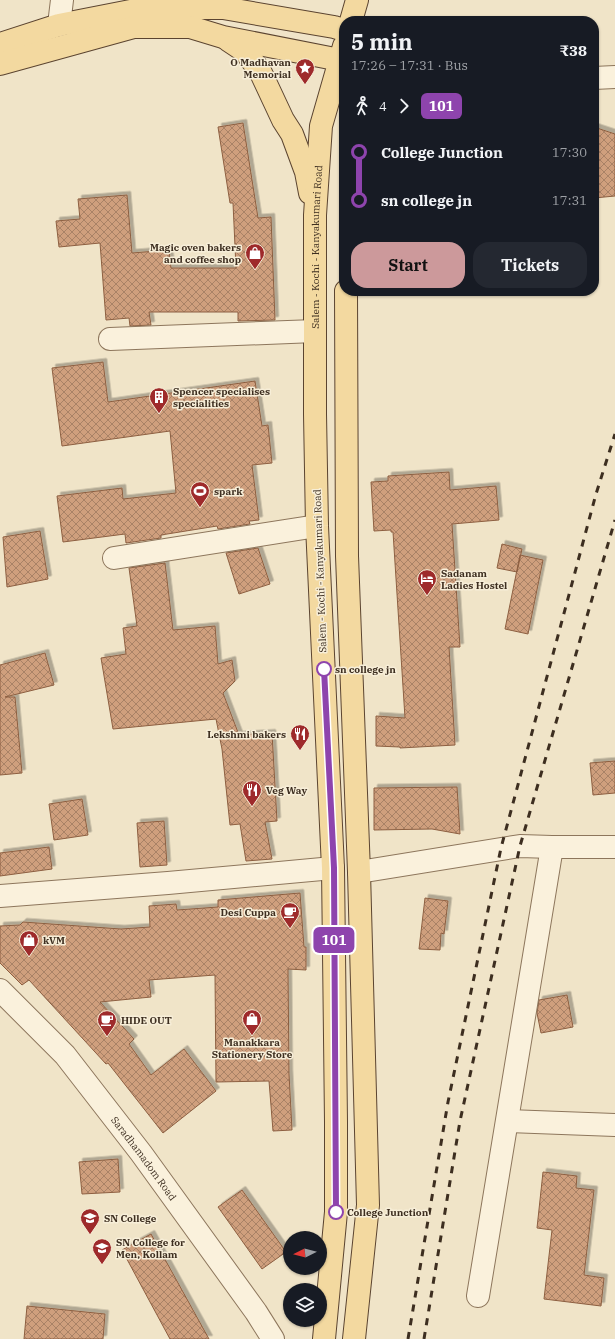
<!DOCTYPE html>
<html lang="en">
<head>
<meta charset="utf-8">
<style>
  :root { --surface:#171b24; --page:#242831; --text:#f1f3f6; --muted:#9ea1a6; --accent:#cc999b }
  body { margin:0; font-family:"IBM Plex Serif",serif; background:var(--page); color:var(--text); height:100vh; display:flex; flex-direction:column; font-size:15px; white-space:nowrap }
  * { box-sizing:border-box; margin:0 }
  p { font-size:13px; color:var(--muted) }
  .icon { flex:none; width:22px; height:22px; fill:none; stroke:currentColor; stroke-width:2; stroke-linecap:round; stroke-linejoin:round }
  .map { position:relative; flex:1; overflow:hidden }
  .panel { position:absolute; left:339px; top:16px; width:260px; height:280px; display:flex; flex-direction:column; background:var(--surface); border-radius:16px; box-shadow:0 1px 3px #0004 }
  .panel>* { flex:none }
  .badge { padding:0 8px; border-radius:6px; font-size:14px; line-height:26px }
  .needle { width:26px; rotate:264deg }
  .tools { position:absolute; left:283px; top:1231px; display:grid; gap:8px }
  .tools a { display:grid; place-items:center; width:44px; height:44px; border-radius:50%; background:var(--surface); box-shadow:0 1px 3px #0004; font-size:20px }
  .map>.badge { position:absolute; translate:-50% -50%; box-shadow:0 0 0 2px #fff }
  .legs { display:flex; align-items:center; gap:6px; height:44px; padding:0 12px; font-size:13px }
  .legs p { margin-inline-start:auto }
  .headline { display:flex; align-items:center; justify-content:space-between; height:68px; padding:0 12px }
  h1 { font-size:22px; font-weight:700; line-height:30px }
  .primary-button { display:flex; gap:8px; margin-top:auto; padding:8px 12px }
  .primary-button a { flex:1; height:46px; border-radius:16px; background:var(--accent); color:#111; font-size:16px; font-weight:700; line-height:46px; text-align:center }
  .primary-button a+a { background:var(--page); color:var(--text) }
  ul { padding:0 12px; list-style:none }
  li { display:flex; align-items:center; gap:14px; height:48px; font-size:15px }
  li i { display:grid; place-items:center; width:6px; height:100%; margin:0 5px; background:currentColor }
  li i::after { content:''; width:10px; height:10px; margin:-5px; border:3px solid; border-radius:50%; background:var(--surface) }
  li p { margin-inline-start:auto }
  li:first-child i { background:linear-gradient(#0000 50%,currentColor 0) }
  li:last-child i { background:linear-gradient(currentColor 50%,#0000 0) }
  .map>svg:first-child { display:block }
  .building { fill:url(#building-cross-hatch); stroke:#8d5f41; filter:url(#shadow) }
  .lines { fill:none; stroke-linecap:round; stroke-linejoin:round }
  .minor-casing { stroke:#8d765c; stroke-width:24 }
  .major-casing { stroke:#5b4430; stroke-width:24 }
  .minor { stroke:#faf1dc; stroke-width:22 }
  .major { stroke:#f3d9a0; stroke-width:22 }
  .rail { stroke:#3d2e20; stroke-width:3; stroke-dasharray:7 7; stroke-linecap:butt }
  .line-1-casing { stroke:#fff; stroke-width:9 }
  .line-1 { stroke:#8e44ad; stroke-width:6 }
  .stop-1-dot { fill:#fff; stroke:#8e44ad; stroke-width:2 }
  .labels { text-anchor:middle; dominant-baseline:central; stroke-width:3; stroke-linejoin:round; paint-order:stroke }
  .poi-label { font-size:10px; font-weight:bold; fill:#3d2e20; stroke:#f7eed8; text-anchor:start }
  .street-label { font-size:10px; fill:#3d2e20; stroke:#f7eed8 }
  .stop-label { font-size:10px; font-weight:bold; fill:#3d2e20; stroke:#f7eed8; text-anchor:start }
</style>
</head>
<body>
<div class="map">
<svg width="615" height="1339" viewBox="0 0 615 1339">
  <defs>
    <pattern id="building-cross-hatch" width="8" height="8" patternUnits="userSpaceOnUse"><rect width="8" height="8" fill="#cf9f7d"/><path d="M0 0l8 8M0 8l8-8" fill="none" stroke="#a98266"/></pattern>
    <filter id="shadow"><feDropShadow dx="3.5" dy="-3.5" stdDeviation="0" flood-color="#0004"/></filter>
  </defs>
  <rect width="100%" height="100%" fill="#f0e4c8"/>
  <!-- building -->
  <path class="building" d="M243,123L258,218L271,217L275,320L238,321V312H149L151,325L130,326L129,318L106,320L100,243L59,247L56,221L80,219L78,199L127,195L132,253L169,250L171,268H236L233,203H230L218,127Z
    M594,127L615,134V196L594,198Z
    M103,362L108,402L255,381L262,426L268,425L272,463L252,465L259,520L249,521L250,524L218,529L217,526L161,535V538L126,543L125,534L63,542L57,496L122,488L123,499L176,493L170,431L62,446L52,368Z
    M449,472L450,490L496,486L499,520L452,524L460,647H449L455,745L400,748V747L376,746V716L405,718L393,532H391V530L374,531L371,482L388,481V476Z
    M40,531L48,579L7,587L3,537Z
    M502,544L522,549L517,572L497,568Z
    M258,548L270,584L239,594L226,553Z
    M520,555L543,560L528,634L505,629Z
    M165,563L173,630L215,626L218,664L232,660L235,681L223,693L239,735L272,733L277,821L265,822L272,859L246,861L240,824L230,825L222,749L216,719L113,729L101,658L126,654L123,628L137,626L129,568Z
    M45,653L54,685L5,697H15L22,773L0,775V665Z
    M615,761V793L593,795L590,763Z
    M457,787L460,834L432,829L374,830V788Z
    M82,799L88,835L54,840L49,804Z
    M164,821L167,865L140,867L137,823Z
    M49,847L52,869L0,876V853Z
    M300,893L304,947H306V970L288,969L289,1074L292,1130L273,1131L269,1081L216,1082L215,975L149,980L151,997L100,1002L134,1039L129,1044L151,1075L184,1049L216,1091L163,1133L108,1063L106,1064L29,980L22,985L0,963V926L20,925L23,922L121,929L150,927L149,906L176,904L177,910L218,907V900Z
    M425,898L448,901L444,934L441,933L440,950L419,949Z
    M567,995L573,1027L541,1033L537,1013L539,1000Z
    M118,1159L120,1192L82,1194L79,1162Z
    M543,1172L577,1176L576,1188L594,1190L584,1275L604,1278L601,1306L544,1299L552,1230L537,1228Z
    M242,1190L286,1252L262,1269L218,1207Z
    M151,1234L209,1339H170L122,1250Z
    M27,1306L105,1314L103,1339H24Z"/>
  <g class="lines">
    <!-- minor casing -->
    <g class="minor-casing">
      <g id="minor">
        <path d="M59,25L62,0"/>
        <path d="M594,78L615,77"/>
        <path d="M110,339L315,331"/>
        <path d="M114,558L317,526"/>
        <path d="M359,872L520,846L552,847H615"/>
        <path d="M0,896L168,883L333,868"/>
        <path id="s1" d="M0,990L65,1055L141,1153L256,1312L273,1339"/>
        <path d="M508,1121L615,1125"/>
        <path d="M478,1296L552,847"/>
      </g>
    </g>
    <!-- major casing -->
    <g class="major-casing">
      <g id="major">
        <path d="M351,21L357,0"/>
        <path d="M228,40L246,52L261,73L283,120L292,134L306,172L310,193"/>
        <path d="M0,44L59,25L146,8H223L334,27L344,30"/>
        <path d="M0,64L134,27H190L223,37L340,60"/>
        <path d="M346,291L347,556L359,872L368,1205L354,1339"/>
        <path id="s2" d="M324,1339L336,1212V1122L333,868L317,526L315,414V215L321,126L344,46"/>
      </g>
    </g>
    <!-- minor -->
    <use href="#minor" class="minor"/>
    <!-- major -->
    <use href="#major" class="major"/>
    <!-- rail -->
    <path class="rail" d="M408,1339L448,1102L501,848L596,494L615,434
      M424,1339L460,1121L520,846L615,520"/>
  </g>
  <g class="lines">
    <!-- line-1 casing -->
    <g class="line-1-casing">
      <path id="line-1" d="M324,669L334,868L336,1212"/>
    </g>
    <!-- line-1 -->
    <use href="#line-1" class="line-1"/>
  </g>
  <!-- icons -->
  <defs>
    <g id="sight-pin" transform="scale(1)"><path d="M0 17L-7.5 6A9.5 9.5 0 1 1 7.5 6Z" fill="#9e2a2b" stroke="#f7eed8"/><path d="M0-6L1.8-2.2L6-1.7L2.9 1.2L3.7 5.4L0 3.3L-3.7 5.4L-2.9 1.2L-6-1.7L-1.8-2.2Z" fill="#fff"/></g>
    <g id="shop-pin" transform="scale(1)"><path d="M0 17L-7.5 6A9.5 9.5 0 1 1 7.5 6Z" fill="#9e2a2b" stroke="#f7eed8"/><path d="M-5-2.5h2.3a2.7 3.5 0 0 1 5.4 0H5L5.5 6h-11ZM-1.5-2.5h3a1.5 2.3 0 0 0-3 0Z" fill="#fff"/></g>
    <g id="building-pin" transform="scale(1)"><path d="M0 17L-7.5 6A9.5 9.5 0 1 1 7.5 6Z" fill="#9e2a2b" stroke="#f7eed8"/><path d="M-4-6H4V6H1V3H-1V6H-4ZM-2.5-4.3h1.7v1.8h-1.7ZM.8-4.3h1.7v1.8H.8ZM-2.5-1h1.7V.8h-1.7ZM.8-1h1.7V.8H.8Z" fill="#fff"/></g>
    <g id="stadium-pin" transform="scale(1)"><path d="M0 17L-7.5 6A9.5 9.5 0 1 1 7.5 6Z" fill="#9e2a2b" stroke="#f7eed8"/><path d="M0-5a6.5 5 0 1 0 0 10a6.5 5 0 1 0 0-10ZM-3.5-1.8h7v3.6h-7Z" fill="#fff"/></g>
    <g id="hotel-pin" transform="scale(1)"><path d="M0 17L-7.5 6A9.5 9.5 0 1 1 7.5 6Z" fill="#9e2a2b" stroke="#f7eed8"/><path d="M-6-4.5h1.5V1H6V5H4.5V3h-9V5H-6ZM-4 0a1.8 1.8 0 1 1 3.6 0ZM.5 0V-2.5h3Q6-2.5 6 0Z" fill="#fff"/></g>
    <g id="restaurant-pin" transform="scale(1)"><path d="M0 17L-7.5 6A9.5 9.5 0 1 1 7.5 6Z" fill="#9e2a2b" stroke="#f7eed8"/><path d="M-5-6h1v4h1v-4h1v4h1v-4h1v5L-1.5 .5V6h-2V.5L-5-1ZM5-6V6H3V1.5H1.5Q1.5-4 5-6Z" fill="#fff"/></g>
    <g id="cafe-pin" transform="scale(1)"><path d="M0 17L-7.5 6A9.5 9.5 0 1 1 7.5 6Z" fill="#9e2a2b" stroke="#f7eed8"/><path d="M-5.5-4.5H6V0H3Q3 3.5 0 3.5H-2.5Q-5.5 3.5-5.5 0ZM3-3.2v2h1.7v-2ZM-6 4.5H4V6H-6Z" fill="#fff"/></g>
    <g id="university-pin" transform="scale(1)"><path d="M0 17L-7.5 6A9.5 9.5 0 1 1 7.5 6Z" fill="#9e2a2b" stroke="#f7eed8"/><path d="M0-5L7-2L0 1L-7-2ZM-4 1L0 2.5L4 1V4Q0 6-4 4Z" fill="#fff"/></g>
  </defs>
  <g fill-rule="evenodd">
    <use href="#sight-pin" x="305" y="68"/>
    <use href="#shop-pin" x="255" y="253"/>
    <use href="#building-pin" x="159" y="397"/>
    <use href="#stadium-pin" x="200" y="491"/>
    <use href="#hotel-pin" x="427" y="579"/>
    <use href="#restaurant-pin" x="300" y="734"/>
    <use href="#restaurant-pin" x="252" y="790"/>
    <use href="#cafe-pin" x="290" y="912"/>
    <use href="#shop-pin" x="29" y="940"/>
    <use href="#shop-pin" x="252" y="1019"/>
    <use href="#cafe-pin" x="107" y="1020"/>
    <use href="#university-pin" x="90" y="1218"/>
    <use href="#university-pin" x="102" y="1248"/>
  </g>
  <!-- markers -->
  <g class="stop-1-dot">
    <circle cx="324" cy="669" r="7"/>
    <circle cx="336" cy="1212" r="7"/>
  </g>
  <g class="labels">
    <!-- poi labels -->
    <g class="poi-label">
      <text x="291" y="62" text-anchor="end">O Madhavan<tspan x="291" dy="12">Memorial</tspan></text>
      <text x="241" y="247" text-anchor="end">Magic oven bakers<tspan x="241" dy="12">and coffee shop</tspan></text>
      <text x="173" y="391">Spencer specialises<tspan x="173" dy="12">specialities</tspan></text>
      <text x="214" y="491">spark</text>
      <text x="441" y="573">Sadanam<tspan x="441" dy="12">Ladies Hostel</tspan></text>
      <text x="286" y="734" text-anchor="end">Lekshmi bakers</text>
      <text x="266" y="790">Veg Way</text>
      <text x="276" y="912" text-anchor="end">Desi Cuppa</text>
      <text x="43" y="940">kVM</text>
      <text x="121" y="1020">HIDE OUT</text>
      <text x="252" y="1042" text-anchor="middle">Manakkara<tspan x="252" dy="12">Stationery Store</tspan></text>
      <text x="104" y="1218">SN College</text>
      <text x="116" y="1242">SN College for<tspan x="116" dy="12">Men, Kollam</tspan></text>
    </g>
    <!-- street labels -->
    <g class="street-label">
      <text stroke="none"><textPath href="#s2" startOffset="1093">Salem - Kochi - Kanyakumari Road</textPath></text>
      <text transform="translate(320 571) rotate(-92)">Salem - Kochi - Kanyakumari Road</text>
      <text stroke="none"><textPath href="#s1" startOffset="222">Saradhamadom Road</textPath></text>
    </g>
    <!-- stop labels -->
    <g class="stop-label">
      <text x="335" y="669">sn college jn</text>
      <text x="347" y="1212">College Junction</text>
    </g>
  </g>
</svg>
<div class="tools">
<a><svg class="needle" viewBox="-14 -14 28 28"><path d="M0-13l5 13h-10z" fill="#e53935"/><path d="M0 13l5-13h-10z" fill="#9ea1a6"/></svg></a>
<a><svg class="icon" aria-label="layers" viewBox="0 0 24 24"><path d="M12 4l9 5-9 5-9-5zM3 14l9 5 9-5"/></svg></a>
</div>
<b class="badge" style="left:334px;top:940px;background:#8e44ad;color:#fff">101</b>
<section class="panel">
<div class="headline"><div><h1>5 min</h1><p>17:26 – 17:31 · Bus</p></div><b>₹38</b></div>
<div class="legs"><svg class="icon" aria-label="walk" viewBox="0 0 24 24"><circle cx="13" cy="4" r="2"/><path d="M13 8l-2 6 4 7M11 14l-3 7M7 12l3-4h3l4 4"/></svg>4<svg class="icon" aria-label="forward" viewBox="0 0 24 24"><path d="M9 5l7 7-7 7"/></svg><b class="badge" style="background:#8e44ad;color:#fff">101</b></div>
<ul>
<li><i style="color:#8e44ad"></i><b>College Junction</b><p>17:30</p></li>
<li><i style="color:#8e44ad"></i><b>sn college jn</b><p>17:31</p></li>
</ul>
<div class="primary-button"><a>Start</a><a>Tickets</a></div>
</section>
</div>
</body>
</html>
